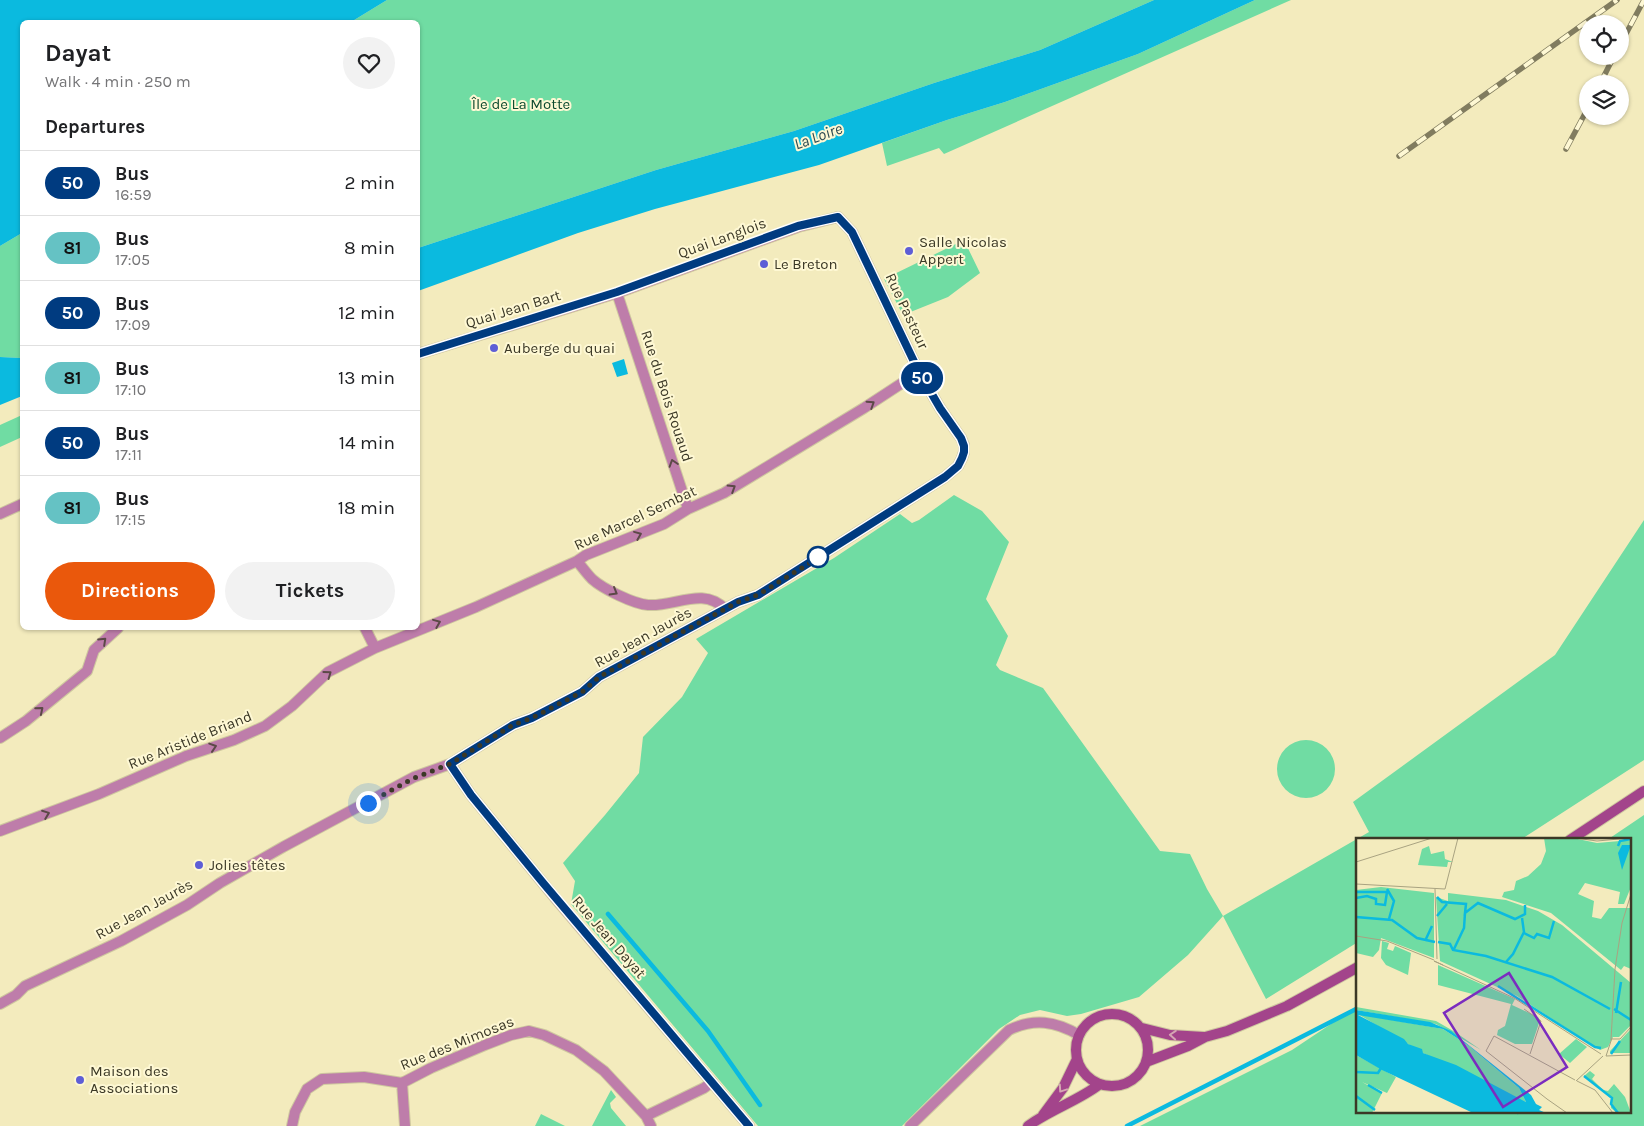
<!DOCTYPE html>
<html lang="en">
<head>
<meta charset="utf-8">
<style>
  :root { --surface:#fff; --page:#f2f2f2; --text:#202124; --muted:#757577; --line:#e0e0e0; --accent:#ea580c }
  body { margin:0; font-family:Karla,sans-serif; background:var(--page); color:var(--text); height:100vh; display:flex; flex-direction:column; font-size:19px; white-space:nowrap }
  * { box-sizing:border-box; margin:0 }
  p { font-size:16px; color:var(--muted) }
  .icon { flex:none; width:28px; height:28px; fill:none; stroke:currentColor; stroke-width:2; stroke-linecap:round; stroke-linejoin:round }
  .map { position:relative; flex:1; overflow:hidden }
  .side { position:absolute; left:20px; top:20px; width:400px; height:610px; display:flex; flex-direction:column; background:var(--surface); border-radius:8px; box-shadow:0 1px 4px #0004 }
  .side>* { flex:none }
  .badge { padding:0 10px; border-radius:16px; font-size:18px; line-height:32px }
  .tools { position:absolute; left:1579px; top:15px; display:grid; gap:10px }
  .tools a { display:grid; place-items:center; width:50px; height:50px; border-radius:50%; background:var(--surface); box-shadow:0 1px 4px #0004; font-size:25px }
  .you { position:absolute; width:25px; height:25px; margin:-12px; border:4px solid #fff; border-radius:50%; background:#1a73e8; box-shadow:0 0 0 8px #1a73e833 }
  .map>.badge { position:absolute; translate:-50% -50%; box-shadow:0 0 0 2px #fff }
  h2 { padding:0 25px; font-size:19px; line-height:45px }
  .round { display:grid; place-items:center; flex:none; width:52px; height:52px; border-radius:26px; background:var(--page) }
  .head { display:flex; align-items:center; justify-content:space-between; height:85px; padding:0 25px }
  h1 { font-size:24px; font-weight:700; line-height:38px }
  .primary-button { display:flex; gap:10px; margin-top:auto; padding:10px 25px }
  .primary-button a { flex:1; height:58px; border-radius:30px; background:var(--accent); color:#fff; font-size:20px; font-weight:700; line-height:58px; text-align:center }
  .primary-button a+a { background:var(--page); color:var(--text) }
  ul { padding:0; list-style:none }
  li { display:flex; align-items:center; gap:15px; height:65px; padding:0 25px; border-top:1px solid var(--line) }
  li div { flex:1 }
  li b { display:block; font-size:19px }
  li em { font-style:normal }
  li .badge { min-width:55px; font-weight:700; text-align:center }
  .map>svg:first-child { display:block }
  .green { fill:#70dca3 }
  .water { fill:#0bbadf }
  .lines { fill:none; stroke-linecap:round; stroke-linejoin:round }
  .stream { stroke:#0bbadf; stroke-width:4.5 }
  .minor-casing { stroke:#cec79f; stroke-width:12 }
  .tertiary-casing { stroke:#cec79f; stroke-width:12 }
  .secondary-casing { stroke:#cec79f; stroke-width:12 }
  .minor { stroke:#be7daa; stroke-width:10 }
  .tertiary { stroke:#be7daa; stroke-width:10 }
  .secondary { stroke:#a3448b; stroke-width:10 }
  .rail-casing { stroke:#817c5f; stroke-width:5.5 }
  .rail { stroke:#fef8d4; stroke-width:4; stroke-dasharray:11; stroke-linecap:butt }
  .oneway { stroke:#5c4947 }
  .oneway2 { stroke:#d5a7b3 }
  .line-casing { stroke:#fff; stroke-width:11 }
  .line { stroke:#003b80; stroke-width:8 }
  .walk { stroke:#3b3826; stroke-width:5; stroke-dasharray:0 9 }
  .poi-dot { fill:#5e5ed6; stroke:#fef8d4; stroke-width:2 }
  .stop-dot { fill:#fff; stroke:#003b80; stroke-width:2.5 }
  .labels { text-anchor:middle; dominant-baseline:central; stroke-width:4; stroke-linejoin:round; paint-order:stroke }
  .park-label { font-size:15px; fill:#0b492e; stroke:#fef8d4 }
  .street-label { font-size:15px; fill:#3b3826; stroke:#fef8d4 }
  .poi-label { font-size:15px; fill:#3b3826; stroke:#fef8d4; text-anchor:start }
  .water-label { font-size:16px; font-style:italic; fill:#2c4a53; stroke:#fef8d4 }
  .inset-river { fill:none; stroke:#0bbadf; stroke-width:2.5 }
  .inset-road { fill:none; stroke:#a9a381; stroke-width:1 }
  .view { fill:#7b2cbf; fill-opacity:0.15; stroke:#7b2cbf; stroke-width:2.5 }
  .inset-edge { fill:none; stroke:#3b3826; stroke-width:2.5 }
</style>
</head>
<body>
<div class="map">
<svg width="1644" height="1126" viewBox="0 0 1644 1126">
  <rect width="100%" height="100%" fill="#f3ebbd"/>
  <!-- green -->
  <path class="green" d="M387,0H1154L1040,50L934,83L794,131L656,170L418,248V22H351Z
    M1255,0H1291L944,154L939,148L887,166L882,143L947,120L1005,102L1138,54Z
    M22,233V358L0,357V246Z
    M964,240L980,273L948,297L903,315L884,279Z
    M22,415V437L0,447V425Z
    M954,495L982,511L1009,542L986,599L1008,636L996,665L1000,670L1043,688L1160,851L1190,854L1207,889L1223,916L1369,832L1353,802L1555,655L1644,520V760L1520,840H1358V942L1266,999L1223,916L1188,955L1139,997L1081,1014L1067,1016L1040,1010L1020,1015L999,1029L902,1126H758L571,904L575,881L563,863L605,815L639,773L643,737L682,697L708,653L696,639L834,558L900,514L912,523L919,520Z
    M1277 769a29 29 0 1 1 58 0a29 29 0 1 1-58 0Z
    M1644,815V1126H1140L1292,1050L1358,1006V1112H1630V840H1607Z
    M611,1090L616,1097L610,1103L611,1108L626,1126H592Z
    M541,1114L565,1126H535Z"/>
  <!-- water -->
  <path class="water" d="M0,0H387L351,22H22V233L0,246Z
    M1154,0H1255L1138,54L1005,102L947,120L819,165L655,209L578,233L418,291V248L656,170L794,131L934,83L1040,50Z
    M0,357L22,358V396L0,405Z
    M624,359L628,374L617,377L612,363Z"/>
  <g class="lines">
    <!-- stream -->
    <path class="stream" d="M608,914L708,1031L760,1105
      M1127,1126L1358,1008"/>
    <!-- minor casing -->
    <g class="minor-casing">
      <path id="minor" d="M617,293L688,509
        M577,561C582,567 587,574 592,579C603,589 634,604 648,605C675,607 703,586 725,609
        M365,628L375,648
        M0,738L26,721L87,671L94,650L118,628
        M0,831L99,794L186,756L234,740L265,726L292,706L328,672L375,648L476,607L577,561L586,555L664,524L688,509L724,493L864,408L919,372
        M402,1083L405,1126
        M646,1116L704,1088L712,1082
        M292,1126L295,1112L307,1089L322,1079L364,1077L402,1083L431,1068L485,1045L511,1035L529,1031L544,1035L576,1050L604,1071L646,1116L651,1126"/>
    </g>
    <!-- tertiary casing -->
    <g class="tertiary-casing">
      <path id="tertiary" d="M0,514L22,504
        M450,764L471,795L556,899L749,1126
        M0,1004L16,995L25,986L121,941L187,905L220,883L283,847L414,777L450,764L513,725L532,718L582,692L599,677L738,602L758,595L945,477L958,466L962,458L964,452V445L961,438L940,408L919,372L852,232L838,217L798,227L617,293L418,354
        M910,1126L1009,1030C1034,1018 1055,1021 1079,1035"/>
    </g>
    <!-- secondary casing -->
    <g class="secondary-casing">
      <path id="secondary" d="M1570,840L1644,791
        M1076 1050a36 36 0 1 1 72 0a36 36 0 1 1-72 0Z
        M1142,1028L1170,1035L1204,1037
        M1146,1062L1188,1046L1205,1037L1227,1031L1287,1006L1358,967
        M1043,1115L1063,1088L1077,1059
        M1028,1126C1051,1109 1078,1101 1100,1084"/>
    </g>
    <!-- minor -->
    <use href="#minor" class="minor"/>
    <!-- tertiary -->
    <use href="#tertiary" class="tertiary"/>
    <!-- secondary -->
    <use href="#secondary" class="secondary"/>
    <!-- rail casing -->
    <g class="rail-casing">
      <path id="rail" d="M1620,45L1644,0
        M1600,84L1614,56
        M1566,149L1588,108
        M1399,156L1617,0"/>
    </g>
    <!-- rail -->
    <use href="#rail" class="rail"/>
  </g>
  <!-- one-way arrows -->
  <defs><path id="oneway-chevron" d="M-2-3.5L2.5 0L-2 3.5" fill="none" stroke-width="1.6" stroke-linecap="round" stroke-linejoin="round" transform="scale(1.25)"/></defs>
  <g class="oneway">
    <use href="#oneway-chevron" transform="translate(871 404) rotate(-33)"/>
    <use href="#oneway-chevron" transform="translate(673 463) rotate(-108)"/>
    <use href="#oneway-chevron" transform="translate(732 488) rotate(-32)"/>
    <use href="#oneway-chevron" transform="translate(638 535) rotate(-22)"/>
    <use href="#oneway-chevron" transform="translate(614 592) rotate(30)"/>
    <use href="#oneway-chevron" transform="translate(437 623) rotate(-22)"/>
    <use href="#oneway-chevron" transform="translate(103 641) rotate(-43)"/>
    <use href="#oneway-chevron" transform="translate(328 674) rotate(-36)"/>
    <use href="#oneway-chevron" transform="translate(40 710) rotate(-40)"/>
    <use href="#oneway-chevron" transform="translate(213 747) rotate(-18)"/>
    <use href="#oneway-chevron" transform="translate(46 814) rotate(-21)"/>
  </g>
  <g class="oneway2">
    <use href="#oneway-chevron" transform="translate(1173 1035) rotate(-176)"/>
    <use href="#oneway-chevron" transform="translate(1062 1089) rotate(124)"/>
  </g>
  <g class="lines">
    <!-- line casing -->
    <g class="line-casing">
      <path id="line" d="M418,354L617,292L798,226L838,217L852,232L919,372L940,408L961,438L964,446V452L962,458L958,466L945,477L758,595L738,602L599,677L582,692L532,718L513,725L450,764L471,795L544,884L749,1126"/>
    </g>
    <!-- line -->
    <use href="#line" class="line"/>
    <!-- walk -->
    <path class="walk" d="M368,803L414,778L450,764L513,725L532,718L582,692L599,677L738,602L758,595L821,556L818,557"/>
  </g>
  <!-- markers -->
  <g class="poi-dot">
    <circle cx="909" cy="251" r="5"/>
    <circle cx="764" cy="264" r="5"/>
    <circle cx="494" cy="348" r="5"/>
    <circle cx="199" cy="865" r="5"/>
    <circle cx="80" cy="1080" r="5"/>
  </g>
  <circle class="stop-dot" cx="818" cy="557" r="10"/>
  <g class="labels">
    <!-- park labels -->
    <g class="park-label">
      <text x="521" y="104">Île de La Motte</text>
    </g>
    <!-- street labels -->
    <g class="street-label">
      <text transform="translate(722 238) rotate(-20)">Quai Langlois</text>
      <text transform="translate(513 309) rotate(-17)">Quai Jean Bart</text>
      <text transform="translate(907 311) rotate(65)">Rue Pasteur</text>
      <text transform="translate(667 396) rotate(72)">Rue du Bois Rouaud</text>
      <text transform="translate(635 518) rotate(-25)">Rue Marcel Sembat</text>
      <text transform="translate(643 637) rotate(-29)">Rue Jean Jaurès</text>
      <text transform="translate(190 740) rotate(-22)">Rue Aristide Briand</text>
      <text transform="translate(144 909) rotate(-29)">Rue Jean Jaurès</text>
      <text transform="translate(609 937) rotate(49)">Rue Jean Dayat</text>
      <text transform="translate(457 1043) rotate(-22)">Rue des Mimosas</text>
    </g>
    <!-- poi labels -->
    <g class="poi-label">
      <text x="919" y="242">Salle Nicolas<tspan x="919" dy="17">Appert</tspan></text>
      <text x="774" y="264">Le Breton</text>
      <text x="504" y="348">Auberge du quai</text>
      <text x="209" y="865">Jolies têtes</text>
      <text x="90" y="1071">Maison des<tspan x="90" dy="17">Associations</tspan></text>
    </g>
    <!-- water labels -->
    <g class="water-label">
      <text transform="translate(818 136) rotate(-20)">La Loire</text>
    </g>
  </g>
  <!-- overview -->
  <g transform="translate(1356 838)">
    <rect width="275" height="275" fill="#f3ebbd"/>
    <path d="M188,0H217L241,5L275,2V49L268,66H262L264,54L229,45L222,56L238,63L236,79L245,81L253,70H275V131L268,128L265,132L195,75L146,59L148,54L158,52L160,43L172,38L185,26L190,13ZM73,8L75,16L88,13L89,21L97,24H92L91,29L62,27L66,11ZM25,49L78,55V120L25,100L23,112L17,119L0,115V52ZM92,55L150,62L182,73L206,87L275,145V187L263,199H257L252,209L244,212L161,158L84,123L80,59L92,63ZM26,103L33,105L31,111L37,113L39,108L55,115L52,137L30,127L25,120ZM82,127L159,161L156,167L182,179L184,182L176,206H159L141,197L142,192L149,188L155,166L82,147ZM0,169L80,183L99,194L125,212L80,186L0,172ZM2,176L87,191L113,208L163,250L170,264L67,215ZM275,191V215H254V213ZM220,201L231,209L214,225L203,216ZM0,217L40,239L31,255L6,244L26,255L16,275H0ZM234,233L239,237L236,241L247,252L252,253L258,246L269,259L275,275H261L255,270V260L228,238Z" fill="#70dca3"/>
    <path d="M266,7H275L266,32L262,15ZM0,172L74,184L95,193L175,257L180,266L186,269L183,272L190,275H117L26,232L0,217ZM2,177L87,191L113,208L163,250L170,264L100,227L67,215L66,211L52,206L48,201Z" fill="#0bbadf" fill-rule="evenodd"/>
    <path class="inset-river" d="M262,8L264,3L275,1M31,51L38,63L33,81M0,54H31L29,67L20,66V61L11,58L0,60M81,59L86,64L110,66L109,75L122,65L159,81L169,76V67M81,78L91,66M0,79L36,82L61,100L79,104M168,95L178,100L181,96L193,100L198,83M69,103L76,88M82,104L94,106L97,112L130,118L196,139L254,171M98,111L108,90L109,75M150,124L157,116L168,94L166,80M142,148L239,209L245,210M258,171L275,182M260,175L265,144M255,216L264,203M0,234L22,235L25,230M228,238L256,260L255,266L262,275M12,247L26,255M0,258L19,272M161,275L183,272"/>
    <path class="inset-road" d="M219,0L241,3L274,0M0,24L76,0M0,46L89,51L102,0M79,51L81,121M0,98L31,103L78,122M87,127L78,123L158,160L245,216M168,171L185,183L174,216M256,201H264L275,189M255,202L259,131L266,85L275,56M250,218L256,200M250,218L275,217M220,243L247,218M221,243L239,252L257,275M191,261L130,213L138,198L219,242M191,261L211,275"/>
    <path class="view" d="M153,135L211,229L147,269L88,175Z"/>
    <rect width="275" height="275" class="inset-edge"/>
  </g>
</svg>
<div class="tools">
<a><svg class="icon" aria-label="locate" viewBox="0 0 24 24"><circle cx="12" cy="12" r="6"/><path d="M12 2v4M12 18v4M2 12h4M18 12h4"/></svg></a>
<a><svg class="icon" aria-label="layers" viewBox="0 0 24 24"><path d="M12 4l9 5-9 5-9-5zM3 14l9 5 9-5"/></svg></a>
</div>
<div class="you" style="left:368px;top:803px"></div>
<b class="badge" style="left:922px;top:378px;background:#003b80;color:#fff">50</b>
<section class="side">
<div class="head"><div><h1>Dayat</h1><p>Walk · 4 min · 250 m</p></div><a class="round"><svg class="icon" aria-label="heart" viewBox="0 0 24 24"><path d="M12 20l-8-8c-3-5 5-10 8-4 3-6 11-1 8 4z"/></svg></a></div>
<h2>Departures</h2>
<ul>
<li><span class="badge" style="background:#003b80;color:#fff">50</span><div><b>Bus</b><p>16:59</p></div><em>2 min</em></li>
<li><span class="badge" style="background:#65c2c4;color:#111">81</span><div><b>Bus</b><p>17:05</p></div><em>8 min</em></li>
<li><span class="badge" style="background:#003b80;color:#fff">50</span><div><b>Bus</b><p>17:09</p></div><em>12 min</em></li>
<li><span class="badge" style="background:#65c2c4;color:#111">81</span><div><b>Bus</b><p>17:10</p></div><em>13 min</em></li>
<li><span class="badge" style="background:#003b80;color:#fff">50</span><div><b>Bus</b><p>17:11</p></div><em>14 min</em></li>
<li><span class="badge" style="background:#65c2c4;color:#111">81</span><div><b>Bus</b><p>17:15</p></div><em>18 min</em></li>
</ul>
<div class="primary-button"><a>Directions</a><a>Tickets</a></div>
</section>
</div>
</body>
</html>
